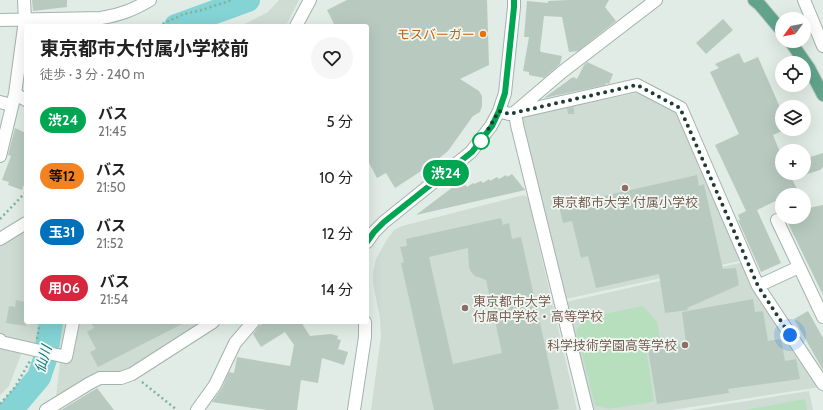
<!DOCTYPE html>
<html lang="ja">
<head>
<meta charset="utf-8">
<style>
  :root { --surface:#fff; --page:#f6f6f6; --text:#222; --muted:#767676 }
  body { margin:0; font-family:Cabin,"Noto Sans JP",sans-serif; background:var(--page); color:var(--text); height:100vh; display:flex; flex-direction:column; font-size:15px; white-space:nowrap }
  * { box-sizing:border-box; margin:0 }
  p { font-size:13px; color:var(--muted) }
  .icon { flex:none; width:22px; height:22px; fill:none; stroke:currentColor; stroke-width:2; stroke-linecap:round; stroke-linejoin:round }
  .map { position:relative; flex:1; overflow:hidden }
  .panel { position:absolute; left:24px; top:24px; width:345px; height:300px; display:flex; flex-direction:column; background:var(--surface); border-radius:4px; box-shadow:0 4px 16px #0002 }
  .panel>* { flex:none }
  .badge { padding:0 8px; border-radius:13px; font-size:14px; line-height:26px }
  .needle { width:26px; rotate:238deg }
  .buttons { position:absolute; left:775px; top:12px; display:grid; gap:8px }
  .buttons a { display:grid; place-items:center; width:36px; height:36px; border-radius:50%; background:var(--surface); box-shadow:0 4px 16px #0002; font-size:20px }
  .you { position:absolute; width:20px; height:20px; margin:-10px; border:3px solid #fff; border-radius:50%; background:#1a73e8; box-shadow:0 0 0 6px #1a73e833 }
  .map>.badge { position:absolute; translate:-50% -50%; box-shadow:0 0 0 2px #fff }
  .round { display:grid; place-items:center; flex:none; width:42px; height:42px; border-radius:21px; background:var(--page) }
  .summary { display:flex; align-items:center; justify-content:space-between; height:68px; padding:0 16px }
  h1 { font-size:19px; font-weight:700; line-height:30px }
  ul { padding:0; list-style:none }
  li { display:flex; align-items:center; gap:12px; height:56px; padding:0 16px }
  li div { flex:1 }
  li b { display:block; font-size:15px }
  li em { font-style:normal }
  li .badge { min-width:44px; font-weight:700; text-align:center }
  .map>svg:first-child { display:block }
  .built { fill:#cedcd4 }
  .green { fill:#b7dfbd }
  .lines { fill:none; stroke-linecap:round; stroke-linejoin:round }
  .river { stroke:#84d3d5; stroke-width:24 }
  .building { fill:#b8cac0; fill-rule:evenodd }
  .minor-casing { stroke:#a2b4ac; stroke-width:14 }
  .major-casing { stroke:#c0c9c6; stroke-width:14 }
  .path { stroke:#7eb29b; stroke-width:2.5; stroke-dasharray:2 3; stroke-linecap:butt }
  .minor { stroke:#fff; stroke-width:12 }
  .major { stroke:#61a48b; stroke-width:12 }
  .line-casing { stroke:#fff; stroke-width:9 }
  .line { stroke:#00a651; stroke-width:6 }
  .walk { stroke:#1f3d32; stroke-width:4; stroke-dasharray:0 7.2 }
  .food-dot { fill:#e8710a; stroke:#f1f8f3; stroke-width:1.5 }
  .stop-dot { fill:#fff; stroke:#00a651; stroke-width:2 }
  .education-dot { fill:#8d6e63; stroke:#f1f8f3; stroke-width:1.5 }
  .labels { text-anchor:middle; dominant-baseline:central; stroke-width:3.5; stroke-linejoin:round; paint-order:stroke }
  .food-label { font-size:13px; fill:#c56008; stroke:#f1f8f3; text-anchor:end }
  .education-label { font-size:13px; fill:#785e54; stroke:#f1f8f3 }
  .water-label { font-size:14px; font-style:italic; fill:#16797d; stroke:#f1f8f3 }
</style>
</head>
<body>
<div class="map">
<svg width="823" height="410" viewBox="0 0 823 410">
  <rect width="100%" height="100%" fill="#e0ece5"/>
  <!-- built -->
  <path class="built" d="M279,0H299L286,26H236L247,23L268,12Z
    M641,92L674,107L744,260L566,299L520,117Z
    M524,195L528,198L577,410H371L381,336L380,318L373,283V272L376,259L386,241L394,230L402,226Z
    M26,217V322H208L129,371L87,377L56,397L60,363L22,352L9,386L0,395V233Z
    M744,262L820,387L672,410H594L566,302Z
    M809,391L813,410H690Z"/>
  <!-- green -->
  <path class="green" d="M643,306L657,322L661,345L646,348L654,401L648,403L608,409L595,405L576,330L589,317Z
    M805,399L807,410H745Z"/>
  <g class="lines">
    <!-- river -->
    <path class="river" d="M176,26L248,0
      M11,410L39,377L45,359L51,322"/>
  </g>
  <!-- building -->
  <path class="building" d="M32,0H67V7L33,11Z
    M347,0H487L489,65L460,79L479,91L482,96V106L480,112L473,116L448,151L432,164L395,188L386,173L377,178L367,159V26H335L327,10Z
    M568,0H609L605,7L616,21L578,51L569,52L562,17L544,16L540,50L541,52L562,56L560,64L544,78L529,75V72L523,71L529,37H524L527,1L548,3V1Z
    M723,19L733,30L706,54L696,43Z
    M739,53L744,63L758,57L782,112V131L773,135L782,157V173H789L800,195H782V198L757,210L781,263L761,272L738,220H740L738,215L746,211L715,145L739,134L710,72L719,68L715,64Z
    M587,62L613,74L609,84L606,83L605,85L544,98L573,77L577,79L584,65Z
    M574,107V114H568L567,108Z
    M15,128L26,133V179L22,190L8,185L9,182L2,180L11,156L8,155Z
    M823,153V167L820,170L804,175V159Z
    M512,174L525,190L416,215L457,184L459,187L464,183L467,187L473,183L474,184L481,181L483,183L489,179L490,181L497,177L499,179L506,175L507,177Z
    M697,175L699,186L704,184L723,269L736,268L739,285L687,308L688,310L665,313L659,274L596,288L588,256L581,258L572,221L563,223L559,206Z
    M823,205V295L785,217H804V209Z
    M501,218L503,225L509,223L512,239L521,237L559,409L553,410H434L401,263L404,262L400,247L407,246L406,239ZM468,248L469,267L471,272L475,276L486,280L502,353L453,364L429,257Z
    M753,299L755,312L763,311L768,341L781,339L785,361L796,359L800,379L728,389L729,393L657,404L648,349L686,343L682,312Z
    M16,300L26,302V326L6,323L9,306L15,307Z
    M808,311L823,338V370L794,319Z
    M91,322H186L98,367L90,352L96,349L87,332L94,328Z
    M265,322H301L310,336L331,334L338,336L337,339L341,340L338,349L348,352L344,365L322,358L318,383L301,380L297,410H267L212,402L222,388L229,372L234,373L237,357L290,366L294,345L285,332L261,347L253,334L259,326Z
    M97,388L114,410H61L94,390Z"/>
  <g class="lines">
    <!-- minor casing -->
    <g class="minor-casing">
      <path id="minor" d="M804,0L823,46
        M0,20L101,18C120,15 133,10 150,0
        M296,26L310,0
        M15,94L26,100
        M0,102L12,105
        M499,111L509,114L637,85L681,108L758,286L823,384
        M0,156L15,94L25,20L24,0
        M777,220L823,317
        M0,239L26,223
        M367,242L374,232L384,222L471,152L491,126L499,111L505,93L514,7V0
        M758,286L799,267
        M0,340L1,342L66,357L73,322
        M46,410L90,383L100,378H121L132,374L213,322
        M197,410L215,385L235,343L253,322
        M354,410L365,337V322
        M587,410L517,125L515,112L562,72L656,0"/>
    </g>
    <!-- major casing -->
    <g class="major-casing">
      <path id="major" d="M754,0L760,5L782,31
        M790,41L809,68L823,95"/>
    </g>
    <!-- path -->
    <path class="path" d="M158,26L184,14L202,10L232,0
      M0,219L26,192
      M37,339L40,322
      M142,382L177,410
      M0,404L15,387L30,361"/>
    <!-- minor -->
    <use href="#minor" class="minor"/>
    <!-- major -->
    <use href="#major" class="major"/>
  </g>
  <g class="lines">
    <!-- line casing -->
    <g class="line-casing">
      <path id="line" d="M367,242L374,232L384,222L472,152L492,126L499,111L505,93L514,7V0"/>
    </g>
    <!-- line -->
    <use href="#line" class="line"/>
    <!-- walk -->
    <path class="walk" d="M481,141L499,111L509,114L637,85L680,108L758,286L790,335"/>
  </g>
  <!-- markers -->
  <circle class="food-dot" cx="483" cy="34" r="4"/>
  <circle class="stop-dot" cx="481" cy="141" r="8"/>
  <g class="education-dot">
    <circle cx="625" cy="188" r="4"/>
    <circle cx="465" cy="308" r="4"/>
    <circle cx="685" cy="345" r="4"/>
  </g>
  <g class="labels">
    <!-- food labels -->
    <g class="food-label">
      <text x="475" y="34">モスバーガー</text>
    </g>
    <!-- education labels -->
    <g class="education-label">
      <text x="625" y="202">東京都市大学 付属小学校</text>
      <text x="473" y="301" text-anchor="start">東京都市大学<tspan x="473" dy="15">付属中学校・高等学校</tspan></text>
      <text x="677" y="345" text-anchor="end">科学技術学園高等学校</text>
    </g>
    <!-- water labels -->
    <g class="water-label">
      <text transform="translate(43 359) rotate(-74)">仙川</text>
    </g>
  </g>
</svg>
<div class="buttons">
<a><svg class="needle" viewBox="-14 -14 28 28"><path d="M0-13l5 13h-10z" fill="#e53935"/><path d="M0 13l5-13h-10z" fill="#767676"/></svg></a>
<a><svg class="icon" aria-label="locate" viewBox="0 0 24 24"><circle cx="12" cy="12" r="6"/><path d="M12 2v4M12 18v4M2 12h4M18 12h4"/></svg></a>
<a><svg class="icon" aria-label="layers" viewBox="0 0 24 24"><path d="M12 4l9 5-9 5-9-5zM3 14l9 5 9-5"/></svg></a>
<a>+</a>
<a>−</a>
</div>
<div class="you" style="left:790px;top:335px"></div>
<b class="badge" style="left:446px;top:173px;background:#00a651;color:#fff">渋24</b>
<section class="panel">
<div class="summary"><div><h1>東京都市大付属小学校前</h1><p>徒歩 · 3 分 · 240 m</p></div><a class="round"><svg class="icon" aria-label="heart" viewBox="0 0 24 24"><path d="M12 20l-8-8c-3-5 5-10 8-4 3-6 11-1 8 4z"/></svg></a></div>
<ul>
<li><span class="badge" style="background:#00a651;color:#fff">渋24</span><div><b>バス</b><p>21:45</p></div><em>5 分</em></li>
<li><span class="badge" style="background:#f58220;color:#111">等12</span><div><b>バス</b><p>21:50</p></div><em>10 分</em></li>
<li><span class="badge" style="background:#0072bc;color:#fff">玉31</span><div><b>バス</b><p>21:52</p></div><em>12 分</em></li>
<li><span class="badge" style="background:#d7263d;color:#fff">用06</span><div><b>バス</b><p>21:54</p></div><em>14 分</em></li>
</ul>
</section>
</div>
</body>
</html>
